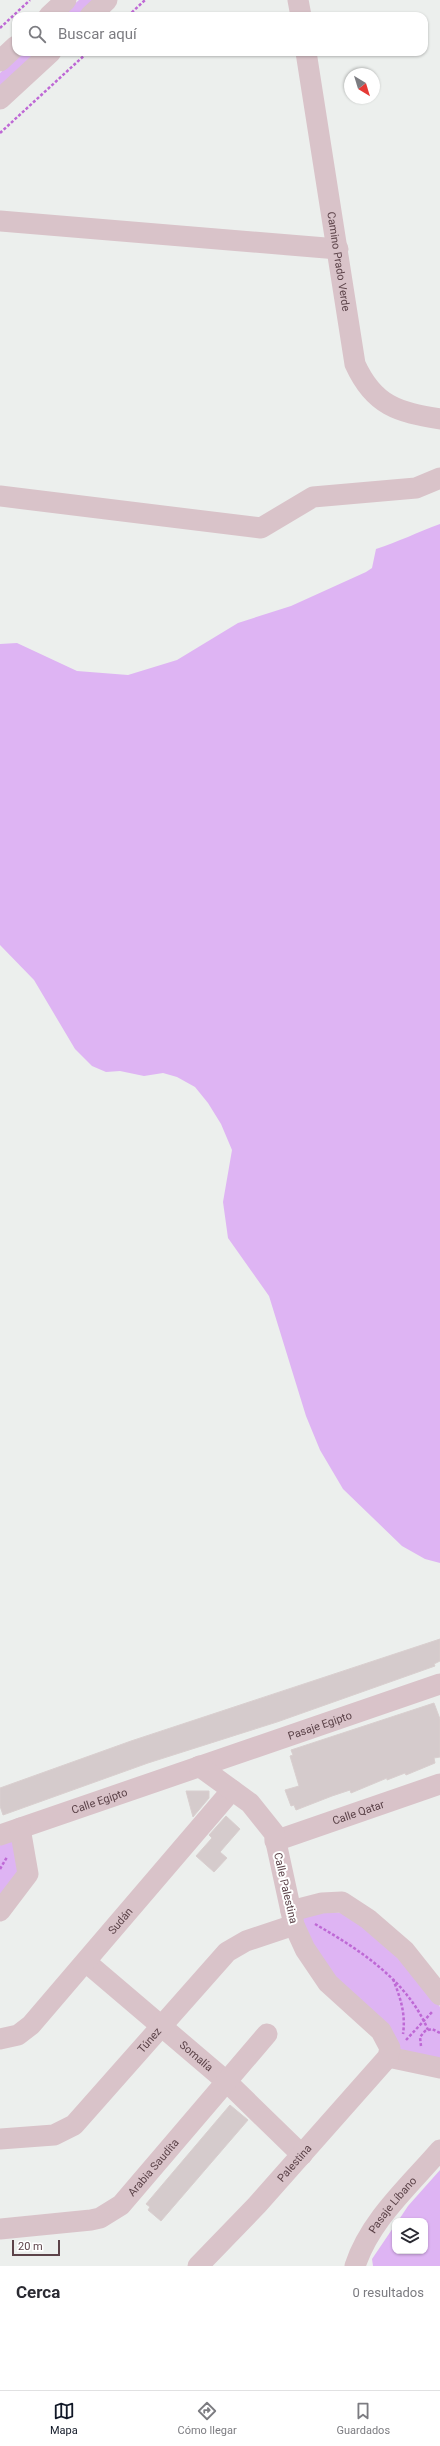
<!DOCTYPE html>
<html lang="es">
<head>
<meta charset="utf-8">
<style>
	:root { --surface:#fff; --page:#f7f7f7; --text:#2b2b33; --muted:#7c7c81; --line:#e1e1e2; --accent:#111827 }
	body { margin:0; font-family:Roboto,sans-serif; background:var(--page); color:var(--text) }
	.controls { position:absolute; right:12px; bottom:12px; display:grid; overflow:hidden; border-radius:8px; box-shadow:0 1px 3px #0004 }
	.controls button { width:36px; height:36px; display:grid; place-items:center; padding:0; border:0; border-bottom:1px solid var(--line); background:var(--surface); color:var(--text); font:20px sans-serif }
	.compass { position:absolute; left:344px; top:68px; width:36px; height:36px; border-radius:50%; background:var(--surface); box-shadow:0 1px 3px #0004; rotate:142deg }
	.scale { position:absolute; left:12px; bottom:10px; width:48px; box-sizing:border-box; padding-left:4px; border:2px solid #5c4349; border-top:0; font-size:11px; line-height:14px; white-space:nowrap; color:#5c4349; -webkit-text-stroke:3px #fff; paint-order:stroke }
	.list { margin:0; padding:0; list-style:none }
	h2 { display:flex; justify-content:space-between; align-items:center; height:52px; margin:0; padding:0 16px; font-size:17px }
	h2 small { font-size:13px; font-weight:400; color:var(--muted) }
	.icon { flex:none; width:22px; height:22px; fill:none; stroke:currentColor; stroke-width:2; stroke-linecap:round; stroke-linejoin:round }
	.map { position:relative; flex:none; width:440px; height:2266px; overflow:hidden }
	.search { position:absolute; background:var(--surface); box-shadow:0 1px 3px #0004; left:12px; right:12px; top:12px; height:44px; display:flex; align-items:center; gap:10px; box-sizing:border-box; padding:0 14px; border-radius:12px; color:var(--muted); font-size:15px }
	.sheet { height:124px; background:var(--surface) }
	nav { display:flex; justify-content:space-around; align-items:center; box-sizing:border-box; height:56px; border-top:1px solid var(--line); background:var(--surface); font-size:11px; color:var(--muted) }
	nav a { display:grid; justify-items:center; gap:2px }
	nav .on { color:var(--accent) }
	.map>svg:first-child { display:block }
	.green { fill:#deb4f3 }
	.building { fill:#d5cbcc; stroke:#d9cfcf }
	.lines { fill:none; stroke-linecap:round; stroke-linejoin:round }
	.path { stroke:#be68d5; stroke-width:2.5; stroke-dasharray:3 2; stroke-linecap:butt }
	.minor { stroke:#d9c3c9; stroke-width:21 }
	.labels { text-anchor:middle; stroke-width:4; stroke-linejoin:round; paint-order:stroke }
	.street-label { font-size:11px; fill:#5c4349; stroke:#fff }
</style>
</head>
<body>
<div class="map">
<svg width="440" height="2266" viewBox="0 0 440 2266">
	<rect width="100%" height="100%" fill="#ecefed"/>
	<!-- green -->
	<g class="green">
		<path d="M79 0H96L78 16H61Z"/>
		<path d="M23 52H39L0 87V73Z"/>
		<path d="M440 524V1563L425 1559 402 1546 343 1489 320 1450 306 1416 269 1296 228 1238 223 1202 232 1150 221 1124 208 1103 195 1087 177 1077 163 1073 144 1076 120 1071 106 1072 92 1066 75 1049 34 980 0 945V644L17 643 77 671 128 675 177 660 238 623 291 606 366 572 372 568 376 549C398 542 418 532 440 524Z"/>
		<path d="M11 1839 23 1862 0 1905V1843Z"/>
		<path d="M308 1911 351 1913 423 1981 440 2007V2064L401 2054 332 1976 299 1923Z"/>
		<path d="M440 2170V2266H373L372 2259 395 2225V2251H425V2221H398L408 2206Z"/>
	</g>
	<!-- building -->
	<g class="building">
		<path d="M440 1639V1661L434 1664 435 1666 277 1722 148 1763 3 1815 0 1806V1788L131 1741Z"/>
		<path d="M434 1703 440 1719V1757L434 1758 435 1763 406 1775 405 1773 387 1780V1778L351 1793 350 1790 332 1796 296 1810 294 1805 291 1806 285 1790 299 1786 290 1756 293 1755 291 1750Z"/>
		<path d="M186 1791H209V1798L193 1817Z"/>
		<path d="M226 1816 240 1829 220 1852 227 1858 214 1872 196 1856 212 1838 209 1835Z"/>
		<path d="M230 2105 248 2120 161 2221 148 2210 150 2207 146 2204Z"/>
	</g>
	<g class="lines">
		<!-- path -->
		<g class="path">
			<path d="M128 16 145 0"/>
			<path d="M0 28 30 0"/>
			<path d="M0 133 88 52"/>
			<path d="M0 1869 7 1857"/>
			<path d="M315 1924C360 1950 407 1980 428 2030"/>
			<path d="M393 1979C400 1997 406 2013 403 2034"/>
			<path d="M406 2040 433 2011"/>
			<path d="M421 2046 420 2037 425 2031 432 2029 440 2033"/>
		</g>
		<!-- minor -->
		<g class="minor">
			<path d="M298 0 301 16"/>
			<path d="M49 16 66 0"/>
			<path d="M90 16 107 0"/>
			<path id="s1" d="M306 52 355 364C374 406 398 412 440 419"/>
			<path d="M0 61 16 46"/>
			<path d="M0 99 51 52"/>
			<path d="M0 221 338 249"/>
			<path d="M0 496 261 528 313 497 416 488 440 478"/>
			<path id="s2" d="M0 1835 440 1684"/>
			<path id="s3" d="M275 1841 440 1784"/>
			<path d="M0 1911 28 1874 20 1828"/>
			<path d="M291 1911 322 1903 342 1902 368 1919 405 1951 440 1995"/>
			<path id="s4" d="M86 1962 227 2082 302 2155"/>
			<path id="s5" d="M0 2039 18 2035 31 2025 232 1790"/>
			<path d="M388 2057 440 2068"/>
			<path id="s6" d="M0 2139 54 2135 74 2125 227 1952 246 1941 294 1925"/>
			<path id="s7" d="M0 2229 91 2220 100 2218 121 2205 267 2034"/>
			<path id="s8" d="M198 2266 257 2205 388 2057 390 2048 381 2031 328 1983 305 1949 294 1925 274 1833 250 1803 199 1766"/>
			<path id="s9" d="M355 2266C370 2220 409 2186 440 2150"/>
		</g>
	</g>
	<g class="labels">
		<!-- street labels -->
		<g class="street-label">
			<text dy="4" stroke="none"><textPath href="#s1" startOffset="212">Camino Prado Verde</textPath></text>
			<text dy="4" stroke="none"><textPath href="#s2" startOffset="338">Pasaje Egipto</textPath></text>
			<text dy="4" stroke="none"><textPath href="#s2" startOffset="105">Calle Egipto</textPath></text>
			<text dy="4" stroke="none"><textPath href="#s3" startOffset="88">Calle Qatar</textPath></text>
			<text transform="translate(286 1888) rotate(77)" y="4">Calle Palestina</text>
			<text dy="4" stroke="none"><textPath href="#s5" startOffset="172">Sudán</textPath></text>
			<text dy="4" stroke="none"><textPath href="#s6" startOffset="190">Túnez</textPath></text>
			<text dy="4" stroke="none"><textPath href="#s4" startOffset="145">Somalía</textPath></text>
			<text dy="4" stroke="none"><textPath href="#s8" startOffset="141">Palestina</textPath></text>
			<text dy="4" stroke="none"><textPath href="#s7" startOffset="175">Arabia Saudita</textPath></text>
			<text dy="4" stroke="none"><textPath href="#s9" startOffset="72">Pasaje Líbano</textPath></text>
		</g>
	</g>
</svg>
<div class="controls">
<button><svg class="icon" aria-label="layers" viewBox="0 0 24 24"><path d="M12 4l9 5-9 5-9-5zM3 14l9 5 9-5"/></svg></button>
</div>
<svg class="compass" viewBox="-18 -18 36 36"><path d="M0-13l5 13h-10z" fill="#e53935"/><path d="M0 13l5-13h-10z" fill="#7c7c81"/></svg>
<div class="scale">20 m</div>
<div class="search"><svg class="icon" aria-label="search" viewBox="0 0 24 24"><circle cx="10" cy="10" r="6"/><path d="M15 15l6 6"/></svg>Buscar aquí</div>
</div>
<section class="sheet">
<h2>Cerca<small>0 resultados</small></h2>
<ul class="list">
</ul>
</section>
<nav>
<a class="on"><svg class="icon" aria-label="map" viewBox="0 0 24 24"><path d="M3 6l6-2 6 2 6-2v14l-6 2-6-2-6 2zM9 4v14M15 6v14"/></svg>Mapa</a>
<a><svg class="icon" aria-label="directions" viewBox="0 0 24 24"><path d="M12 3l9 9-9 9-9-9zM9 14v-3h6M13 9l2 2-2 2"/></svg>Cómo llegar</a>
<a><svg class="icon" aria-label="saved" viewBox="0 0 24 24"><path d="M7 4h10v16l-5-4-5 4z"/></svg>Guardados</a>
</nav>
</body>
</html>
